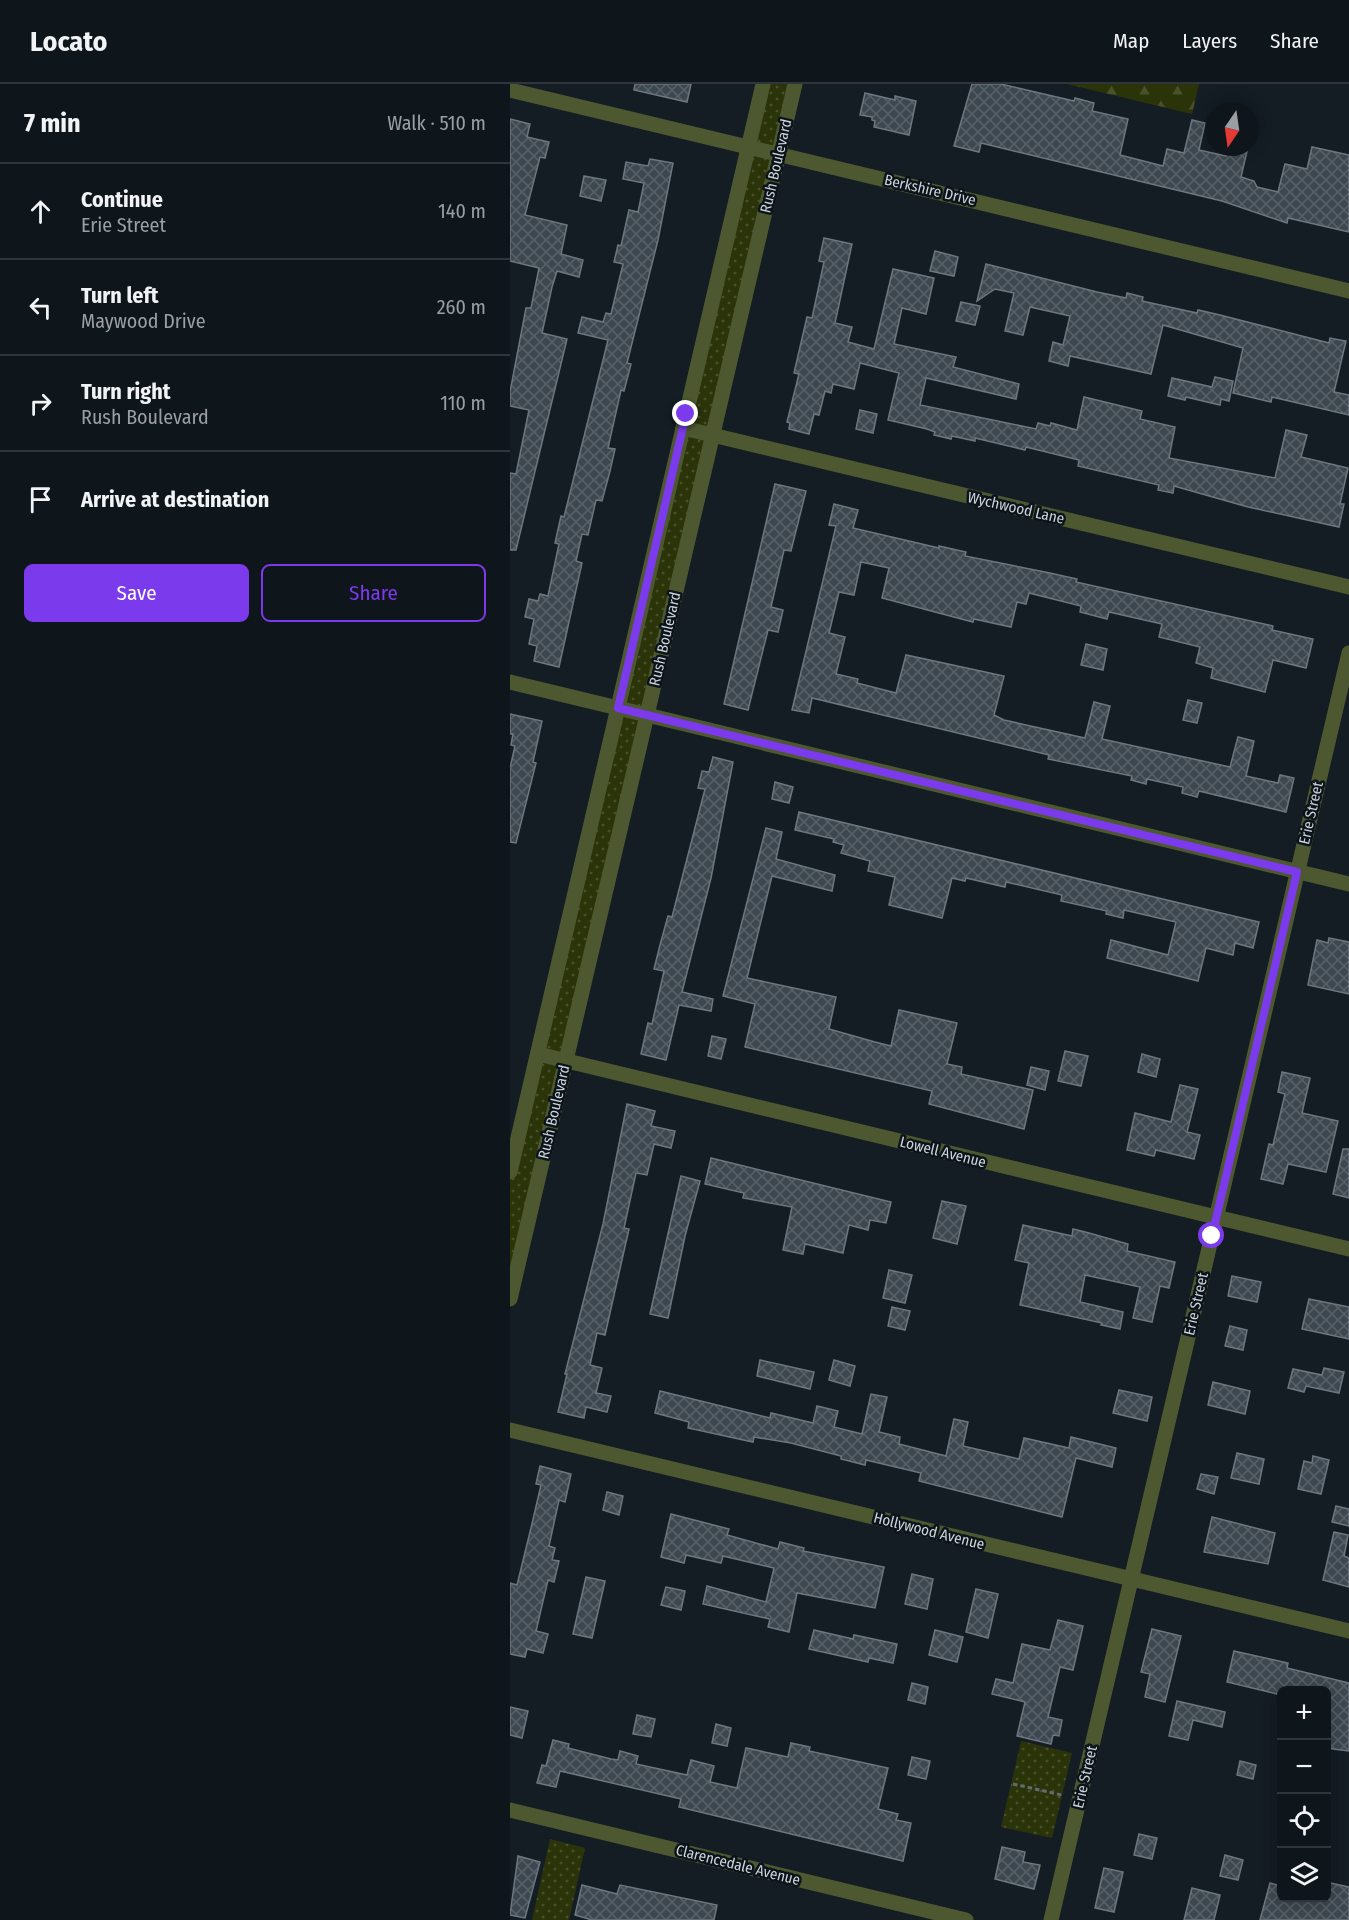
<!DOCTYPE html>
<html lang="en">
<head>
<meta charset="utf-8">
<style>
	:root { --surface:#0f161b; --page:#1d2328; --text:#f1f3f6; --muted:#9b9fa3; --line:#2f353a; --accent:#7c3aed }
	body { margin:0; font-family:"Fira Sans Condensed",sans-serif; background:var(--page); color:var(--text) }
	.controls { position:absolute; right:18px; bottom:18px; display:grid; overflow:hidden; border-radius:9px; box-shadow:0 3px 15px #0003 }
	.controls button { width:54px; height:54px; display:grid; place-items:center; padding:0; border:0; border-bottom:2px solid var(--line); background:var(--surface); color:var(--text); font:30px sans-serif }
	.compass { position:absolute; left:695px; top:18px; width:54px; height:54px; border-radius:50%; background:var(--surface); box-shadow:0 3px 15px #0003; rotate:193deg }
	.stop { position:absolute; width:18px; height:18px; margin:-14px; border:4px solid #7c3aed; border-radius:50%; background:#fff }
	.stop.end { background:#7c3aed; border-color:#fff; box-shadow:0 2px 6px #0008 }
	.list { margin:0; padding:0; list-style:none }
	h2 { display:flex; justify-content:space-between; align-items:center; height:78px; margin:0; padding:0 24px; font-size:26px }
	h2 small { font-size:20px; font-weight:400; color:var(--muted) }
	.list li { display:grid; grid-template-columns:39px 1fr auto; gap:18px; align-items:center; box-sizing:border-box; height:96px; padding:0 24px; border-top:2px solid var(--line) }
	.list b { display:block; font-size:22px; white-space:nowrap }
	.list p { margin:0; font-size:20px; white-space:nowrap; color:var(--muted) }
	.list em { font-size:20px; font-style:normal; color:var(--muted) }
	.actions { display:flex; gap:12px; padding:18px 24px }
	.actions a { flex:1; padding:14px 0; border:2px solid var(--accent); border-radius:9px; text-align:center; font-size:21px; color:var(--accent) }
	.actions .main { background:var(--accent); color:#fff }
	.icon { flex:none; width:33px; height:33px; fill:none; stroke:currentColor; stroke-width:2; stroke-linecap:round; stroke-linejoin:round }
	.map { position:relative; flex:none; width:839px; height:1836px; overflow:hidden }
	header { display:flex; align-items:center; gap:36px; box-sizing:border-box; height:84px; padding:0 30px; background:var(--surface); border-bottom:2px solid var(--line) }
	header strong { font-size:28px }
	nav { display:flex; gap:33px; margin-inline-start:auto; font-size:21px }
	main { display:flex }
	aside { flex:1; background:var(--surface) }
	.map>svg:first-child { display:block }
	.green { fill:url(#green-dots) }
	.forest { fill:url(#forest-firs) }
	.building { fill:url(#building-cross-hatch); stroke:#6d7780; stroke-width:1.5 }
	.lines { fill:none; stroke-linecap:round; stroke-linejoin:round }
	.path { stroke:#626a70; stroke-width:3; stroke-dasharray:4.5 3; stroke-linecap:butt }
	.street { stroke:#4e5830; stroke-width:15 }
	.route { stroke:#7c3aed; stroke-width:8 }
	.labels { text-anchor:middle; stroke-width:5; stroke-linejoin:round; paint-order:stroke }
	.street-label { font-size:15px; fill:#cdd3d8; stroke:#0b141b }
</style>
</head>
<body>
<header>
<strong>Locato</strong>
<nav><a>Map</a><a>Layers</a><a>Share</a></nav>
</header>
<main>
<aside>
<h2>7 min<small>Walk · 510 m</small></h2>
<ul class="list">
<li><svg class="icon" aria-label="ahead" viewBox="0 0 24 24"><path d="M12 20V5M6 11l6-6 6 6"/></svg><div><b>Continue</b><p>Erie Street</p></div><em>140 m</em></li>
<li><svg class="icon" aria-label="left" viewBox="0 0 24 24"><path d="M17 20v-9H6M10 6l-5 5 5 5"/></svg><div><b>Turn left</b><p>Maywood Drive</p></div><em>260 m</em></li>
<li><svg class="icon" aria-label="right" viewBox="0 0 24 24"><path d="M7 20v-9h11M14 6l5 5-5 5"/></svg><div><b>Turn right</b><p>Rush Boulevard</p></div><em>110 m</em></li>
<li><svg class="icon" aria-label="arrive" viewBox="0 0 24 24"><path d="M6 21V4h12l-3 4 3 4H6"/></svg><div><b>Arrive at destination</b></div></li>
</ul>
<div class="actions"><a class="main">Save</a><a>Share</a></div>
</aside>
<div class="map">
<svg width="839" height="1836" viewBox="0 0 839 1836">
	<defs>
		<pattern id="green-dots" width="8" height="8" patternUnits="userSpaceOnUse" patternTransform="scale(1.5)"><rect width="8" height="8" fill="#2b3409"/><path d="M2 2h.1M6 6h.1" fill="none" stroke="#49502c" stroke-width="1.8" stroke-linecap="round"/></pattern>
		<pattern id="forest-firs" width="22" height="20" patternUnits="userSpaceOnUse" patternTransform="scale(1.5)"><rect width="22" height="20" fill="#2b3409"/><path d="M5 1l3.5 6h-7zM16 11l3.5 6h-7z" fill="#49502c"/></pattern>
		<pattern id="building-cross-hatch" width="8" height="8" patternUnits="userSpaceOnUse" patternTransform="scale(1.5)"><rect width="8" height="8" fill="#3d474f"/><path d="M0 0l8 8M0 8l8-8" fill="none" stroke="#586168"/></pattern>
	</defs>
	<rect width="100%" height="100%" fill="#141d24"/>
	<!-- green -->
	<g class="green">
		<path d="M253 0H285L0 1215V1088Z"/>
		<path d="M511 1657 562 1669 542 1754 491 1743Z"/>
		<path d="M40 1755 75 1764 59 1836H22Z"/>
	</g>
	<!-- forest -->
	<path class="forest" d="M557 0H689L682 30Z"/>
	<!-- building -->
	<g class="building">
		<path d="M125 0H181L177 18 124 6Z"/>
		<path d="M462 0H491L564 17 565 14 584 19 582 27 618 35 610 71 653 82 657 65 674 69 682 36 695 39 689 66 716 72 718 63H738L731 93 744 97 747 103 768 108 775 80 797 85 802 63 839 71V148L778 134 777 139 712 117 471 59 469 68 444 62Z"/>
		<path d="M355 9 385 16V12L406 17 399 51 364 43 365 37 362 36V33L350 31Z"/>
		<path d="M0 35 20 40 17 53 39 58 35 74 30 73 15 131 57 141 51 170 73 176 69 193 47 187 42 203 32 249 57 255 6 466H0V389L6 390 19 326 0 322V308L16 224H21L29 184 0 177Z"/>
		<path d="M140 75 163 79 148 156 117 279 121 280 114 307 111 306 98 364 105 365 100 387 92 417 86 416 78 451 72 450 66 477 72 479 49 583 24 577 27 562 19 560 24 535 15 533 19 515 28 517 30 510 38 512 49 460 45 459 51 432 54 433 98 256 68 249 72 233 93 238 96 229 101 230 113 180 104 178 108 161 111 162 119 126 128 128 134 99 113 95 116 78 138 82Z"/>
		<path d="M74 92 96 96 91 117 70 112Z"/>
		<path d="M314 154 342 160 325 239 342 243 338 258 364 265 383 185 424 194 416 230 392 224 384 260 446 273 443 283 509 300 506 315 416 294 410 321 526 345 528 339 540 342 541 339 567 346 574 313 632 327 630 335 665 343 659 374 765 394 776 346 797 351 791 373 838 384 830 420H834L829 443 738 423 664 402 663 409 648 406 649 401 568 382 569 376 516 363 515 366 465 354V357L442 352 441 355 424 351 425 348 417 345 378 336 389 289 350 279 344 305 323 300 321 309 315 307 309 331 304 330 299 350 279 345 280 339 277 338 289 290 284 289 297 233 302 234 314 178 309 177Z"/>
		<path d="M425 167 448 173 444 192 420 187Z"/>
		<path d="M476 180 587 208 616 214 617 209 633 213 632 217 687 229 688 226 710 231 819 259 820 254 836 257 824 308 839 311V331L762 313 761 318 723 309 733 264 653 241 641 290 560 272 558 282 539 277 543 258 553 261 560 232 520 223 513 251 495 247 504 209 485 205 467 217Z"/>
		<path d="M451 218 470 222 465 241 446 237Z"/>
		<path d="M705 293 723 297 719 317 711 315 710 321 676 313 675 316 658 312 662 294 702 303Z"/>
		<path d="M350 326 367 330 363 349 346 345Z"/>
		<path d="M265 400 296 407 281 467 274 466 261 523 273 526 268 548 258 546 238 626 214 620Z"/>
		<path d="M324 420 348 426 343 444 429 464V462L456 468 455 472 540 489 567 495 566 498 763 542 762 546 803 555 796 584 763 576 755 608 701 594 703 584 686 579 690 563 649 553 652 540 599 528 597 535 570 528 571 522 519 509 516 520 507 518 501 543 464 535 463 538 372 514 379 484 351 478 344 511 329 508 319 549 335 553 326 590 348 595 347 599 386 609 396 571 494 592 484 631 494 636 575 654 584 618 600 622 592 655 720 683 728 653 744 657 736 692 768 699 770 691 784 694 776 728 689 707 687 713 672 709 673 703 637 695 636 700 621 696 622 692 538 675 539 671 302 614 299 629 282 626 326 442 319 441Z"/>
		<path d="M576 560 597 565 593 586 571 581Z"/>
		<path d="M678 616 692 619 687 639 673 636Z"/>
		<path d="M0 630 32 637 23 678 26 679 6 759 0 758V684L5 662 1 661 3 650H0Z"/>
		<path d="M203 673 223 678 201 794 172 908 203 915 201 927 169 921 156 976 131 970 138 939 142 940 154 887 144 885 150 861 158 832 162 833 195 705 188 704 192 687 199 688Z"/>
		<path d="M265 698 283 703 279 719 262 715Z"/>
		<path d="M289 728 749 838 743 864 725 859 723 871 696 864 688 897 597 874 601 856 658 871 666 838 614 826 613 834 596 830 597 827 551 817 552 811 496 798 495 803 456 794 455 797 442 794 432 834 379 821 385 793 358 787 360 777 331 769 334 761 323 758 324 755 285 746Z"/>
		<path d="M256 744 272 748 266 775 325 791 322 807 262 792 237 894 326 913 319 945 365 958 381 962 389 926 447 939 437 980 452 983 451 990 523 1006 514 1045 419 1020 422 1007 235 963 245 920 213 912Z"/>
		<path d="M819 854 839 858V910L798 901 807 856 818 859Z"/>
		<path d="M202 952 216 955 211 975 198 972Z"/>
		<path d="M555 967 578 972 571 1002 548 997Z"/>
		<path d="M632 970 650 975 646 993 628 988Z"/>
		<path d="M521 983 539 987 535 1006 517 1001Z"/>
		<path d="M772 988 800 994 792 1029 828 1037 816 1088 778 1080 773 1100 751 1095 759 1060 763 1061 775 1010 768 1008Z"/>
		<path d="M670 1001 688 1005 677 1048 690 1051 684 1075 646 1066 644 1072 617 1066 625 1029 661 1038Z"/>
		<path d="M117 1020 145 1027 141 1042 165 1047 161 1064 144 1060 137 1091 126 1089 114 1144 119 1145 95 1251 87 1249 80 1281 92 1284 86 1309 101 1312 97 1328 76 1323 74 1334 48 1328 57 1290H55L93 1140Z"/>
		<path d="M833 1065H839V1114L823 1110Z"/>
		<path d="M201 1074 381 1118 376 1139 360 1136 358 1146 339 1141 333 1169 295 1160 293 1170 273 1166 282 1123 233 1114 234 1109 195 1100Z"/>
		<path d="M171 1092 190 1097 175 1152 158 1234 140 1230Z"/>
		<path d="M432 1117 456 1122 447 1160 423 1154Z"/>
		<path d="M513 1141 562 1152 563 1145 579 1149 618 1160 617 1167 665 1178 659 1204 650 1202 642 1238 623 1234 630 1203 575 1191 570 1218 613 1228 610 1245 591 1241 592 1239 510 1221 519 1179 505 1176Z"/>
		<path d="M379 1186 402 1191 395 1219 373 1214Z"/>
		<path d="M722 1192 751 1198 747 1218 718 1212Z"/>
		<path d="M799 1215 839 1223V1255L792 1245Z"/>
		<path d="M382 1223 400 1227 395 1246 378 1242Z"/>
		<path d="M720 1242 737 1246 733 1266 715 1262Z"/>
		<path d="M250 1276 304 1288 300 1305 247 1292Z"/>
		<path d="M324 1276 345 1282 340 1302 319 1296Z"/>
		<path d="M814 1284 834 1288 829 1309 796 1302 794 1308 778 1304 783 1285 812 1291Z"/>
		<path d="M703 1298 740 1307 735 1330 698 1321Z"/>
		<path d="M609 1306 642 1313 637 1337 603 1329Z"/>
		<path d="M150 1307 260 1334 261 1329 303 1339 307 1322 328 1327 324 1343 352 1350 361 1310 377 1313 369 1348 390 1353 389 1360 436 1372 444 1335 458 1338 453 1362 509 1375 514 1354 559 1364 561 1353 606 1364 602 1383 566 1374 552 1433 409 1397 411 1389 356 1376 355 1381 331 1375V1372L281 1359 244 1353 243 1358 178 1344 179 1338 145 1329Z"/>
		<path d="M727 1369 754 1375 749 1400 721 1394Z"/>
		<path d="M803 1372 819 1376 811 1410 788 1405 794 1377 802 1379Z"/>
		<path d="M30 1382 61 1390 55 1418 49 1416 39 1462 45 1464 42 1476 49 1477 44 1498 38 1496 26 1547 38 1550 33 1569 17 1565 15 1573 0 1570V1499L7 1501 21 1444 31 1401 26 1400Z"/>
		<path d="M691 1390 708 1393 704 1410 687 1405Z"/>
		<path d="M97 1408 113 1412 109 1431 93 1426Z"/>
		<path d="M826 1422 839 1425V1442L822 1438Z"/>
		<path d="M161 1430 219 1445 217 1451 268 1465 270 1458 294 1464 293 1467 374 1483 365 1524 287 1509 279 1548 258 1543 260 1535 193 1520 197 1502 256 1518 264 1484 213 1472 211 1479 176 1471 174 1479 151 1473Z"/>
		<path d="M702 1433 765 1449 758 1480 694 1468Z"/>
		<path d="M824 1448 838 1451 834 1472 839 1474V1503L813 1496Z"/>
		<path d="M402 1490 423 1495 417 1525 395 1520Z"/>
		<path d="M76 1493 95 1497 82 1554 63 1550Z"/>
		<path d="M156 1503 175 1507 171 1526 151 1521Z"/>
		<path d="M466 1505 488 1510 478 1554 456 1548Z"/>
		<path d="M548 1536 573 1542 563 1586 550 1583 538 1633 552 1636 549 1652 543 1651 541 1660 507 1652 515 1618 482 1610 486 1595 503 1599 512 1560 540 1566Z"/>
		<path d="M642 1545 671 1552 655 1618 635 1613 640 1590 631 1588Z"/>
		<path d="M304 1546 343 1555 344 1551 387 1560 383 1579 359 1574 358 1578 299 1565Z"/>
		<path d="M425 1546 453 1553 447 1578 419 1571Z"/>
		<path d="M724 1567 778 1579 777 1584 839 1599V1667L816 1664V1606H771V1611L717 1598Z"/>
		<path d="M402 1599 418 1603 415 1620 398 1616Z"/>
		<path d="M667 1617 715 1628 712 1643 683 1636 678 1656 659 1652Z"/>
		<path d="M0 1623 18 1627 12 1654 0 1651Z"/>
		<path d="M127 1631 145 1635 141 1653 123 1650Z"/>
		<path d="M206 1640 221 1644 217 1662 202 1659Z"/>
		<path d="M43 1656 59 1660 58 1664 101 1675 108 1676 110 1667 128 1672 126 1680 177 1691 181 1676 204 1682 200 1698 227 1704 236 1664 278 1673 281 1659 300 1663 299 1667 378 1684 368 1725 388 1730 386 1736 401 1739 393 1777 169 1723 171 1715 50 1687 46 1703 27 1699 32 1681 36 1682Z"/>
		<path d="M402 1673 420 1677 416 1695 398 1691Z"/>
		<path d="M730 1677 746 1681 743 1695 727 1691Z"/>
		<path d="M629 1750 647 1754 642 1775 624 1771Z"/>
		<path d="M492 1763 515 1768 513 1778 530 1781 524 1805 485 1795Z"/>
		<path d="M715 1771 733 1776 728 1796 710 1792Z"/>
		<path d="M8 1772 30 1778 15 1834 0 1831Z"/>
		<path d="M594 1784 613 1788 604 1828 585 1824Z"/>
		<path d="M816 1798 839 1803V1836H750L760 1799 771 1802V1814H816Z"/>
		<path d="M72 1801 107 1810 110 1801 207 1821 204 1836H82L65 1831Z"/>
		<path d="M682 1804 710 1811 704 1836H674Z"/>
	</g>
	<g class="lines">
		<!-- path -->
		<path class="path" d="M503 1700 552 1711"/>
		<!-- street -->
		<g class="street">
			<path d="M0 6 839 207"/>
			<path d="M173 344 839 503"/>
			<path d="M0 598 839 800"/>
			<path d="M28 970 839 1165"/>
			<path d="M0 1088 253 0"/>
			<path d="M0 1215 285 0"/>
			<path d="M0 1346 839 1547"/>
			<path d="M0 1726 456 1836"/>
			<path d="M541 1836 839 569"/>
		</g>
	</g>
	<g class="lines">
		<!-- route -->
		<path class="route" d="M176 330 108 624 787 788 702 1152"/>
	</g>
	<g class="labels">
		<!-- street labels -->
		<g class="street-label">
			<text transform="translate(266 82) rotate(-77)" y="5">Rush Boulevard</text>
			<text transform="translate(420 106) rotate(13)" y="5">Berkshire Drive</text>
			<text transform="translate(506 424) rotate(13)" y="5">Wychwood Lane</text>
			<text transform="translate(155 555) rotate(-77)" y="5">Rush Boulevard</text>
			<text transform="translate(801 729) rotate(-77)" y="5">Erie Street</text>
			<text transform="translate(44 1028) rotate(-77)" y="5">Rush Boulevard</text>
			<text transform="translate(433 1068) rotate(14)" y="5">Lowell Avenue</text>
			<text transform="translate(686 1220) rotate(-77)" y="5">Erie Street</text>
			<text transform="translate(419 1447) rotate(14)" y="5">Hollywood Avenue</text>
			<text transform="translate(575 1693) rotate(-77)" y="5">Erie Street</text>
			<text transform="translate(228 1781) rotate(14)" y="5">Clarencedale Avenue</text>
		</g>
	</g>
</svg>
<div class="controls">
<button>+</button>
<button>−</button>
<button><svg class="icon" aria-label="locate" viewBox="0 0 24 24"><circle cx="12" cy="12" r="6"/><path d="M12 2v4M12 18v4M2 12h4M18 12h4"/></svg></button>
<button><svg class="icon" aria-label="layers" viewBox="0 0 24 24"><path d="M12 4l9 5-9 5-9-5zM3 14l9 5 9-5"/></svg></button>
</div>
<svg class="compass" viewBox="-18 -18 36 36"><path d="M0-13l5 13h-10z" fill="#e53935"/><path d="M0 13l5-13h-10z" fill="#9b9fa3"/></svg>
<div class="stop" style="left:702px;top:1152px"></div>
<div class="stop end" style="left:176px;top:330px"></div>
</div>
</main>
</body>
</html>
